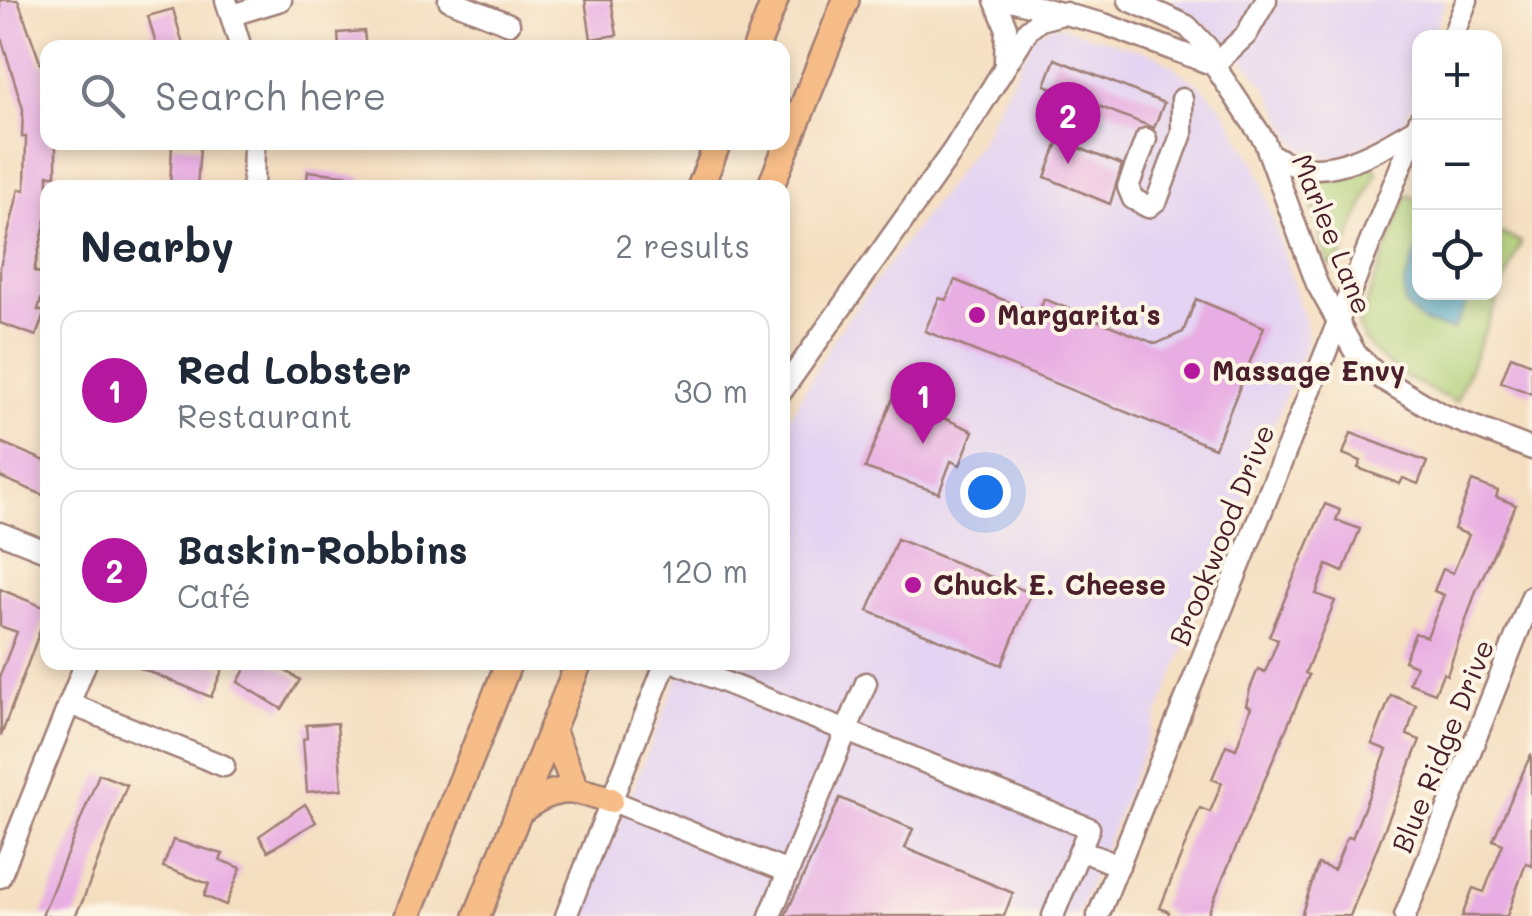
<!DOCTYPE html>
<html lang="en">
<head>
<meta charset="utf-8">
<style>
	:root { --surface:#fff; --page:#f2f2f3; --text:#1f2937; --muted:#747a83; --line:#e0e1e3; --accent:#b5179e }
	body { margin:0; font-family:Mali,sans-serif; background:var(--page); color:var(--text) }
	.controls { position:absolute; right:30px; top:30px; display:grid; overflow:hidden; border-radius:20px; box-shadow:0 5px 15px #0003 }
	.controls button { width:90px; height:90px; display:grid; place-items:center; padding:0; border:0; border-bottom:2px solid var(--line); background:var(--surface); color:var(--text); font:50px sans-serif }
	.you { position:absolute; left:985px; top:492px; width:35px; height:35px; margin:-25px; border:8px solid #fff; border-radius:50%; background:#1a73e8; box-shadow:0 0 0 15px #1a73e833 }
	.badge { display:grid; place-items:center; width:65px; height:65px; border-radius:50%; background:var(--accent); color:#fff; font-size:32px; font-weight:700 }
	.pin { position:absolute; translate:-50% -82px; filter:drop-shadow(0 2px 5px #0008) }
	.pin::after { content:''; position:absolute; top:52px; width:35px; height:30px; background:inherit; clip-path:polygon(0 0,100% 0,50% 100%) }
	.list { margin:0; padding:0; list-style:none }
	h2 { display:flex; justify-content:space-between; align-items:center; height:130px; margin:0; padding:0 40px; font-size:42px }
	h2 small { font-size:32px; font-weight:400; color:var(--muted) }
	.list li { display:grid; grid-template-columns:65px 1fr auto; gap:30px; align-items:center; box-sizing:border-box; height:160px; margin:0 20px 20px; padding:0 20px; border:2px solid var(--line); border-radius:20px }
	.list b { display:block; font-size:38px; white-space:nowrap }
	.list p { margin:0; font-size:32px; white-space:nowrap; color:var(--muted) }
	.list em { font-size:32px; font-style:normal; color:var(--muted) }
	.icon { flex:none; width:55px; height:55px; fill:none; stroke:currentColor; stroke-width:2; stroke-linecap:round; stroke-linejoin:round }
	.map { position:relative; flex:none; width:1532px; height:916px; overflow:hidden }
	.search { position:absolute; background:var(--surface); box-shadow:0 5px 15px #0003; left:40px; top:40px; width:750px; height:110px; display:flex; align-items:center; gap:25px; box-sizing:border-box; padding:0 35px; border-radius:20px; color:var(--muted); font-size:38px }
	.panel { position:absolute; background:var(--surface); box-shadow:0 5px 15px #0003; left:40px; top:180px; width:750px; height:490px; border-radius:20px }
	.map>svg:first-child { display:block }
	.built { fill:#e4d3f2 }
	.green { fill:#aece76; stroke:#7c7650; stroke-width:2.5 }
	.water { fill:#4dabcb; stroke:#4c657b; stroke-width:2.5 }
	.building { fill:#e8ade3 }
	.lines { fill:none; stroke-linecap:round; stroke-linejoin:round }
	.minor-casing { stroke:#9f7e76; stroke-width:25 }
	.major-casing { stroke:#9f7e76; stroke-width:30 }
	.minor { stroke:#fff; stroke-width:20 }
	.major { stroke:#f7bd88; stroke-width:25 }
	.poi-dot { fill:#b5179e; stroke:#fcf5e5; stroke-width:4 }
	.labels { text-anchor:middle; stroke-width:8; stroke-linejoin:round; paint-order:stroke }
	.street-label { font-size:28px; fill:#4a1f2b; stroke:#fcf5e5 }
	.poi-label { font-size:28px; font-weight:bold; fill:#4a1f2b; stroke:#fcf5e5; text-anchor:start }
</style>
</head>
<body>
<div class="map">
<svg width="1532" height="916" viewBox="0 0 1532 916">
	<rect width="100%" height="100%" fill="#fcf5e5"/>
	<filter id="ink" filterUnits="userSpaceOnUse"><feTurbulence type="fractalNoise" baseFrequency=".01" numOctaves="2"/><feDisplacementMap in="SourceGraphic" scale="20" xChannelSelector="R" yChannelSelector="G"/><feConvolveMatrix kernelMatrix="1 2 1 2 8 2 1 2 1" color-interpolation-filters="sRGB"/></filter>
	<filter id="wash" filterUnits="userSpaceOnUse"><feTurbulence type="fractalNoise" baseFrequency=".0048" numOctaves="4" result="noise"/><feDisplacementMap in="SourceGraphic" scale="40" xChannelSelector="R" yChannelSelector="G"/><feGaussianBlur stdDeviation="2.25" result="paint"/><feColorMatrix in="noise" values="0 0 0 0 0 0 0 0 0 0 0 0 0 0 0 0 0 1.4 0 .05"/><feComposite in="paint" operator="in"/></filter>
	<g filter="url(#wash)">
		<rect width="100%" height="100%" fill="#f4dec0"/>
		<!-- built -->
		<g class="built">
			<path d="M1164 0H1446L1434 31 1438 37 1420 38 1419 88 1403 124 1342 157 1319 158 1297 145 1268 89 1231 46 1197 18Z"/>
			<path d="M1053 24 1154 54 1201 85 1224 110 1258 169 1307 330 1306 344 1077 916H581L684 663 782 662 783 429 837 333 979 143 1035 34Z"/>
		</g>
		<!-- green -->
		<g class="green">
			<path d="M1372 163 1377 172 1342 257 1329 267 1306 182Z"/>
			<path d="M1407 195 1419 200 1420 292H1494L1495 231 1521 242 1456 402C1423 387 1369 363 1358 325Z"/>
		</g>
		<!-- water -->
		<path class="water" d="M1419 246 1420 292 1472 293 1453 330 1423 322 1405 305 1404 286Z"/>
		<g id="blocks">
			<!-- building -->
			<g class="building">
				<path d="M0 0H18L41 65 48 64 44 80 48 142H56V175H48V211L34 271 48 276 38 310 45 312 36 336 0 323V267L19 189 25 190 26 137H22L23 109 0 34Z"/>
				<path d="M585 0H611L617 35 591 39Z"/>
				<path d="M173 9 184 48H157L148 16Z"/>
				<path d="M364 31 366 48H339L338 33Z"/>
				<path d="M1055 59 1164 103 1154 128 1045 85Z"/>
				<path d="M1059 140 1122 165 1110 204 1045 177Z"/>
				<path d="M172 144 200 147 197 188H170Z"/>
				<path d="M308 171 361 177 360 188H306Z"/>
				<path d="M955 280 1038 314 1044 299 1156 344 1183 332 1196 299 1264 327 1215 448 925 331 939 298 946 300Z"/>
				<path d="M1511 356 1532 364V394L1501 382Z"/>
				<path d="M894 396 973 431 960 465 951 461 939 493 865 468Z"/>
				<path d="M1351 433 1427 462 1418 484 1403 478 1400 484 1358 468 1361 461 1343 454Z"/>
				<path d="M0 442 48 462V497L0 477Z"/>
				<path d="M1472 481 1498 491 1496 497 1516 505 1476 591 1447 675 1443 673 1435 693 1409 683 1416 666 1404 661 1415 633 1427 637 1444 595 1434 591 1443 569 1453 573 1469 535 1454 529Z"/>
				<path d="M1325 504 1340 510 1336 520 1360 529 1343 572 1327 565 1316 594 1335 601 1305 673 1309 675 1207 916H1168L1169 912 1160 908 1200 808 1210 812 1222 783 1212 779 1226 745 1236 749 1251 707 1246 705 1250 689 1258 669 1265 672 1278 640 1269 636Z"/>
				<path d="M897 539 1031 593 1002 665 868 611Z"/>
				<path d="M0 589 48 609 1 736 0 675 17 632 0 626Z"/>
				<path d="M210 662 223 668 211 697 128 663Z"/>
				<path d="M249 662H271L300 680 282 709 238 682Z"/>
				<path d="M1391 695 1416 705 1407 735 1420 740 1350 916H1301L1318 864 1334 870 1347 837 1352 838 1387 750 1372 744Z"/>
				<path d="M337 723 342 789 307 792 303 739 307 738 306 725Z"/>
				<path d="M1531 754 1532 866 1526 863 1507 916H1462L1473 888 1484 892 1503 844 1493 840Z"/>
				<path d="M99 774 127 785 83 900 75 916H42Z"/>
				<path d="M840 798 913 829 905 848 1013 893 1004 916H785Z"/>
				<path d="M305 804 316 822 268 851 259 836Z"/>
				<path d="M173 840 223 854 220 860 241 868 226 905 204 896 209 884 163 867Z"/>
			</g>
		</g>
	</g>
	<g filter="url(#ink)">
		<use href="#blocks" fill-opacity="0" stroke="#9f7e76" stroke-width="2.5"/>
		<g class="lines">
			<defs>
				<g id="minor">
					<path d="M226 0 241 48"/>
					<path d="M449 0 509 24"/>
					<path d="M995 0 1006 27 1005 62"/>
					<path d="M1010 0 1104 24 1214 65"/>
					<path d="M1129 0 1187 26 1207 47 1214 65 1264 140 1317 284 1356 354 1382 379 1441 414 1532 449"/>
					<path d="M232 15 281 0"/>
					<path d="M1452 38 1467 0"/>
					<path d="M1214 65 1246 35 1266 0"/>
					<path d="M1146 139 1128 187 1133 199 1148 207 1157 200 1182 133V99"/>
					<path d="M1272 155C1320 187 1374 153 1416 128"/>
					<path d="M253 188 254 142"/>
					<path d="M782 391 954 149 1028 30 1040 20 1066 13"/>
					<path d="M0 533 48 552"/>
					<path d="M674 662 1089 828 1053 916"/>
					<path d="M70 704 224 766"/>
					<path d="M610 800 788 872"/>
					<path d="M1080 850 1119 866"/>
					<path d="M0 877 86 662"/>
					<path d="M566 916 666 662"/>
					<path d="M770 916 866 683"/>
					<path d="M1098 916 1420 119"/>
					<path d="M1405 916 1532 596"/>
				</g>
				<g id="major">
					<path d="M756 48 775 0"/>
					<path d="M700 188 718 142"/>
					<path d="M770 188 846 0"/>
					<path d="M552 730 575 787"/>
					<path d="M519 812C551 786 573 786 610 800"/>
					<path d="M408 916 509 662"/>
					<path d="M477 916 579 662"/>
				</g>
			</defs>
			<!-- minor casing -->
			<use href="#minor" class="minor-casing"/>
			<!-- major casing -->
			<use href="#major" class="major-casing"/>
			<!-- minor -->
			<use href="#minor" class="minor"/>
			<!-- major -->
			<use href="#major" class="major"/>
		</g>
	</g>
	<!-- markers -->
	<g class="poi-dot">
		<circle cx="977" cy="315" r="10"/>
		<circle cx="1192" cy="371" r="10"/>
		<circle cx="913" cy="585" r="10"/>
	</g>
	<g class="labels">
		<!-- street labels -->
		<g class="street-label">
			<text transform="translate(1332 234) rotate(68)" y="10">Marlee Lane</text>
			<text transform="translate(1222 535) rotate(-68)" y="10">Brookwood Drive</text>
			<text transform="translate(1443 746) rotate(-68)" y="10">Blue Ridge Drive</text>
		</g>
		<!-- poi labels -->
		<g class="poi-label">
			<text x="997" y="325">Margarita's</text>
			<text x="1212" y="381">Massage Envy</text>
			<text x="933" y="595">Chuck E. Cheese</text>
		</g>
	</g>
</svg>
<div class="controls">
<button>+</button>
<button>−</button>
<button><svg class="icon" aria-label="locate" viewBox="0 0 24 24"><circle cx="12" cy="12" r="6"/><path d="M12 2v4M12 18v4M2 12h4M18 12h4"/></svg></button>
</div>
<div class="you"></div>
<div class="pin badge" style="left:923px;top:444px">1</div>
<div class="pin badge" style="left:1068px;top:164px">2</div>
<div class="search"><svg class="icon" aria-label="search" viewBox="0 0 24 24"><circle cx="10" cy="10" r="6"/><path d="M15 15l6 6"/></svg>Search here</div>
<section class="panel">
<h2>Nearby<small>2 results</small></h2>
<ul class="list">
<li><span class="badge">1</span><div><b>Red Lobster</b><p>Restaurant</p></div><em>30 m</em></li>
<li><span class="badge">2</span><div><b>Baskin-Robbins</b><p>Café</p></div><em>120 m</em></li>
</ul>
</section>
</div>
</body>
</html>
